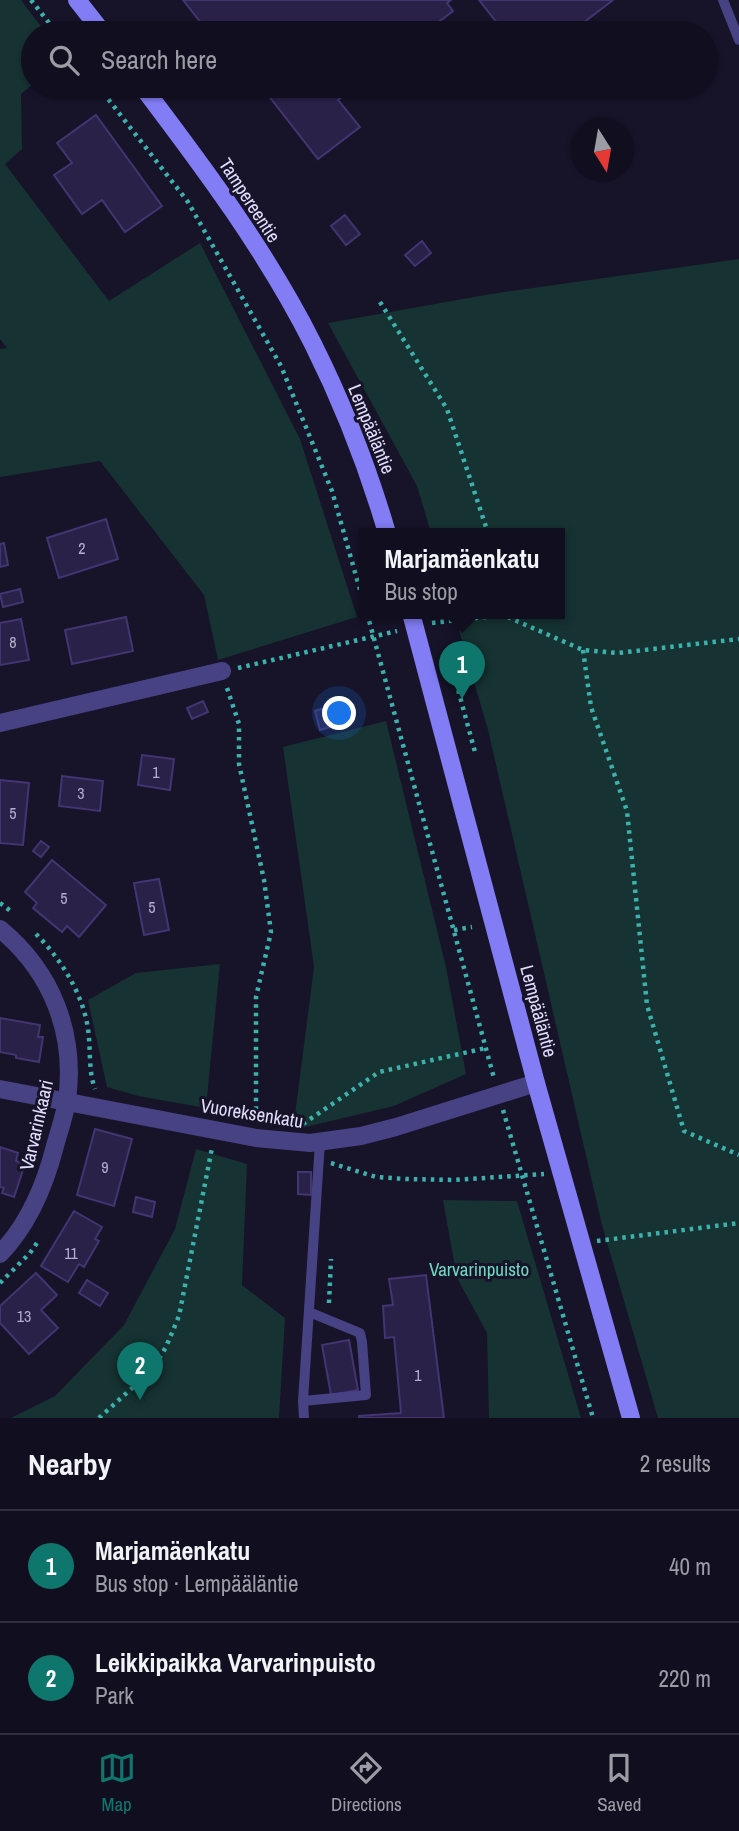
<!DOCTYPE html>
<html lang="en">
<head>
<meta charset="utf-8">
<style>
	:root { --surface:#110e1f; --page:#1a1728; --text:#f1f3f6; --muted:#9c9ca4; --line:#302e3d; --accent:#0f766e }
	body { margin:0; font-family:"Archivo Narrow",sans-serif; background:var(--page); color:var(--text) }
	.compass { position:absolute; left:571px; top:119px; width:63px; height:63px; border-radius:50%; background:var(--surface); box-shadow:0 2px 5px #0004; rotate:169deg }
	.you { position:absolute; left:340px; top:714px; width:24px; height:24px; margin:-18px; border:5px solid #fff; border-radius:50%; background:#1a73e8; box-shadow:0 0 0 10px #1a73e833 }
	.badge { display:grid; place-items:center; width:46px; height:46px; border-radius:50%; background:var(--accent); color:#fff; font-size:23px; font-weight:700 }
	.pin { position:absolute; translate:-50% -58px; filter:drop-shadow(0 2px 4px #0008) }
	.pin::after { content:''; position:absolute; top:37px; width:24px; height:21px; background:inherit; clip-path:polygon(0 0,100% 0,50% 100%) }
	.popup { position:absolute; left:359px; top:528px; width:206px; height:91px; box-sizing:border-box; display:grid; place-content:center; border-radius:0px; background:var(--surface); filter:drop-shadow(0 2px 5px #0005); font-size:23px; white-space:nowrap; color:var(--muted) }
	.popup b { font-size:26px; color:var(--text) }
	.popup::after { content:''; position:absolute; left:50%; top:100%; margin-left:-14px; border:14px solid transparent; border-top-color:var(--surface) }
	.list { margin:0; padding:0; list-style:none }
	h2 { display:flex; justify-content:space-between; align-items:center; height:91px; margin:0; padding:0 28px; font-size:30px }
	h2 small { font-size:23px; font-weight:400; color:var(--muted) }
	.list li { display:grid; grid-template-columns:46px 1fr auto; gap:21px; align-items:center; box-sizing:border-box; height:112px; padding:0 28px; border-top:2px solid var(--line) }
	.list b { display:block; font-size:26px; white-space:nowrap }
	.list p { margin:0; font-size:23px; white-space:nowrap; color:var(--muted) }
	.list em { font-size:23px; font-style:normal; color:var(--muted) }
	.icon { flex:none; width:38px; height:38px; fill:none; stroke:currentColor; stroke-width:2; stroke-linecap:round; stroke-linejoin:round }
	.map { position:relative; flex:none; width:739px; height:1418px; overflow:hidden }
	.search { position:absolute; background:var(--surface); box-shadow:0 2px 5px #0004; left:21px; right:21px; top:21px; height:77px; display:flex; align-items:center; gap:18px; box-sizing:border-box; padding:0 24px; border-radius:38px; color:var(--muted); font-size:26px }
	.sheet { height:315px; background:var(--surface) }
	nav { display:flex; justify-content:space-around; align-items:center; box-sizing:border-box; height:98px; border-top:2px solid var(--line); background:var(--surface); font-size:19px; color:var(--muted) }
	nav a { display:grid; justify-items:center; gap:4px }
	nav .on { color:var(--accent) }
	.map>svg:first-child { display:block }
	.green { fill:#163232 }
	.building { fill:#292148; stroke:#423572; stroke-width:2 }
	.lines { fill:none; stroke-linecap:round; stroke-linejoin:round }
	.path { stroke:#3cb2ad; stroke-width:4.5; stroke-dasharray:3.5 5; stroke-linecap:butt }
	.lane { stroke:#464283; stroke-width:10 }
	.street { stroke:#464283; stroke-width:18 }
	.secondary { stroke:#827df4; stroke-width:18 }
	.labels { text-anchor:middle; stroke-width:6; stroke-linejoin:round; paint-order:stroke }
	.number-label { font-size:16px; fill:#b3aecf }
	.street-label { font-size:19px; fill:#e1ddfc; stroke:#171329 }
	.park-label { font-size:19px; fill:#6ed7bf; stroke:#171329 }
</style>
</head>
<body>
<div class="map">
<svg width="739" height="1418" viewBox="0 0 739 1418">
	<rect width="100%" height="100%" fill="#171329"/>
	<!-- green -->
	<g class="green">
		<path d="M0 0H21L46 33H33V84L21 94 22 149 5 164 109 301 200 243 300 439 357 617 218 660 204 595 100 461 0 477V349L7 348 0 339Z"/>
		<path d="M739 259V1418H658L602 1225 488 730 454 613H560V533H431L417 486 328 323 491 294Z"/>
		<path d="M386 721 446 967 466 1074 394 1106 293 1130 314 967 283 747Z"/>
		<path d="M220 964 206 1108 138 1096 107 1087 88 1000 136 973Z"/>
		<path d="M196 1149 247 1164 242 1285 285 1318 279 1418H11L55 1396 124 1325 175 1229Z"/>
		<path d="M443 1200 517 1201 581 1418H489L487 1333 457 1278Z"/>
	</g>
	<!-- building -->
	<g class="building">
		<path d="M183 0H451L447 3 453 11 424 33H209Z"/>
		<path d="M479 0H613L570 33H505Z"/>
		<path d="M261 86H356L338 100 360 127 318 159Z"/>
		<path d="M96 115 162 206 125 232 102 200 82 214 54 175 72 163 57 143Z"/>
		<path d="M345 215 360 234 346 245 331 226Z"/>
		<path d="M422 241 431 253 415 266 405 255Z"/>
		<path d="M106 519 118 559 59 578 47 538Z"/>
		<path d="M4 543 8 565 0 567V544Z"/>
		<path d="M20 589 23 602 3 607 0 594Z"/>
		<path d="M126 617 133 651 72 664 65 630Z"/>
		<path d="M21 619 29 660 0 665V623Z"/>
		<path d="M203 701 208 712 192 719 187 708Z"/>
		<path d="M331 706 337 725 320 730 315 711Z"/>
		<path d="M142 755 174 759 170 790 138 785Z"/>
		<path d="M62 776 103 781 100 811 59 806Z"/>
		<path d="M0 780 29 783 23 845 0 843Z"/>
		<path d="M41 841 49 847 41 857 33 851Z"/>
		<path d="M52 860 106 905 79 937 67 926 62 932 33 908 37 903 25 892Z"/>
		<path d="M159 879 169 930 144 935 134 883Z"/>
		<path d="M0 1018 40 1025 38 1037H43L39 1062 16 1058V1055L0 1052Z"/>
		<path d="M95 1129 132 1139 114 1206 77 1195Z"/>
		<path d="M0 1147 18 1153 16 1161 25 1164 14 1197 2 1193 4 1188 0 1187Z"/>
		<path d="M298 1172H311V1195L298 1194Z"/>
		<path d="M136 1197 155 1202 152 1217 133 1212Z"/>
		<path d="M74 1211 102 1227 95 1239 99 1241 84 1267 79 1264 68 1282 41 1266Z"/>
		<path d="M36 1273 57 1295 41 1310 58 1328 29 1354 0 1323V1306Z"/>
		<path d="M426 1275 444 1418H359V1416L401 1413 394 1337 385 1338 383 1306 393 1305 389 1279Z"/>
		<path d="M87 1280 108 1293 100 1306 79 1293Z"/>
		<path d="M349 1340 358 1390 331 1395 322 1345Z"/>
	</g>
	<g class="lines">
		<!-- path -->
		<g class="path">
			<path d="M31 0 57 33"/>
			<path d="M98 86 188 202 281 366 332 491 364 604"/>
			<path d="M380 302 447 409 488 533"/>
			<path d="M367 613 494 1078"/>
			<path d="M432 623 503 615 583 650 618 653 739 639"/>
			<path d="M583 650 591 707 627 811 647 1005 684 1131 739 1155"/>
			<path d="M238 668 397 631"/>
			<path d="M456 682 475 752"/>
			<path d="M227 688 239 724V764L264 880 271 932 256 997V1120"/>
			<path d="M0 903 12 912"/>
			<path d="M454 930 472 927"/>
			<path d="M36 934C61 959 83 994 88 1029 91 1049 88 1070 95 1089"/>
			<path d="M503 1110 593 1418"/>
			<path d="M303 1124 379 1072 486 1048"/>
			<path d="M331 1163 376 1177 406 1179 454 1180 544 1174"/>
			<path d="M597 1241 739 1223"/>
			<path d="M0 1283 30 1253 39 1240"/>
			<path d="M329 1303 331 1259"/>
			<path d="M99 1418 152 1370 166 1347 179 1316 212 1148"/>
		</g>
		<!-- lane -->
		<g class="lane">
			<path d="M723 0 739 40"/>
			<path d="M303 1401 366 1395 362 1342 360 1333 309 1312"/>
			<path d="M304 1418 303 1401 320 1142"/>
		</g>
		<!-- street -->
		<g class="street">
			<path d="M0 723 222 671"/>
			<path d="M0 929C52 972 76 1033 67 1100 65 1115 59 1131 55 1146 45 1185 28 1225 0 1254"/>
			<path d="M0 1089 256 1138 310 1143 361 1136 396 1127 536 1083"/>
		</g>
		<!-- secondary -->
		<g class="secondary">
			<path d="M77 0 103 33"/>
			<path d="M142 86C204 168 267 252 313 344 343 404 368 468 387 533"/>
			<path d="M411 613 536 1083 631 1418"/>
		</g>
	</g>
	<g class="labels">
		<!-- number labels -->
		<g class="number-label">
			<text x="82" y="554">2</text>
			<text x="13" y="648">8</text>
			<text x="156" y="778">1</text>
			<text x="81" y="799">3</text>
			<text x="13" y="819">5</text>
			<text x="64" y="904">5</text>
			<text x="152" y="913">5</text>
			<text x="105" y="1173">9</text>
			<text x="71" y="1259">11</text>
			<text x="24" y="1322">13</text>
			<text x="418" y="1381">1</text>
		</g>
		<!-- street labels -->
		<g class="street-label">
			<text transform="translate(250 200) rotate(57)" y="7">Tampereentie</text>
			<text transform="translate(372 429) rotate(68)" y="7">Lempääläntie</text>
			<text transform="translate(539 1011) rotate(75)" y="7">Lempääläntie</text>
			<text transform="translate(252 1113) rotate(9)" y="7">Vuoreksenkatu</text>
			<text transform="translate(36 1125) rotate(-77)" y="7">Varvarinkaari</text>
		</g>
		<!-- park labels -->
		<g class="park-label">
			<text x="479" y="1276">Varvarinpuisto</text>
		</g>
	</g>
</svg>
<svg class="compass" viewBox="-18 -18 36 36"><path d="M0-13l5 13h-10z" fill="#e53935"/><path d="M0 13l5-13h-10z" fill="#9c9ca4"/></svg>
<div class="you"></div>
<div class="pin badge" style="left:462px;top:699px">1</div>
<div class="popup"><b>Marjamäenkatu</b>Bus stop</div>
<div class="pin badge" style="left:140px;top:1400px">2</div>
<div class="search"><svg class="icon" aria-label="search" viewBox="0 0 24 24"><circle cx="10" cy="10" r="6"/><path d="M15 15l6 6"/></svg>Search here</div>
</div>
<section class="sheet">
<h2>Nearby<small>2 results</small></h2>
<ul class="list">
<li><span class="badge">1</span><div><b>Marjamäenkatu</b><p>Bus stop · Lempääläntie</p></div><em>40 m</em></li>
<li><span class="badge">2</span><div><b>Leikkipaikka Varvarinpuisto</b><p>Park</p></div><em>220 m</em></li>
</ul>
</section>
<nav>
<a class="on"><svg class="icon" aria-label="map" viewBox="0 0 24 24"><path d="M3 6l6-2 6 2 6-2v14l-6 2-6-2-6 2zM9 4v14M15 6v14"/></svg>Map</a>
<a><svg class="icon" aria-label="directions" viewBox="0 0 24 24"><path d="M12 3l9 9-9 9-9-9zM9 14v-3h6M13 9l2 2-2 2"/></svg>Directions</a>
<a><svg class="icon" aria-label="saved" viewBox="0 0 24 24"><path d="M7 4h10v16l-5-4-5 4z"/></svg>Saved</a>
</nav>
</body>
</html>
